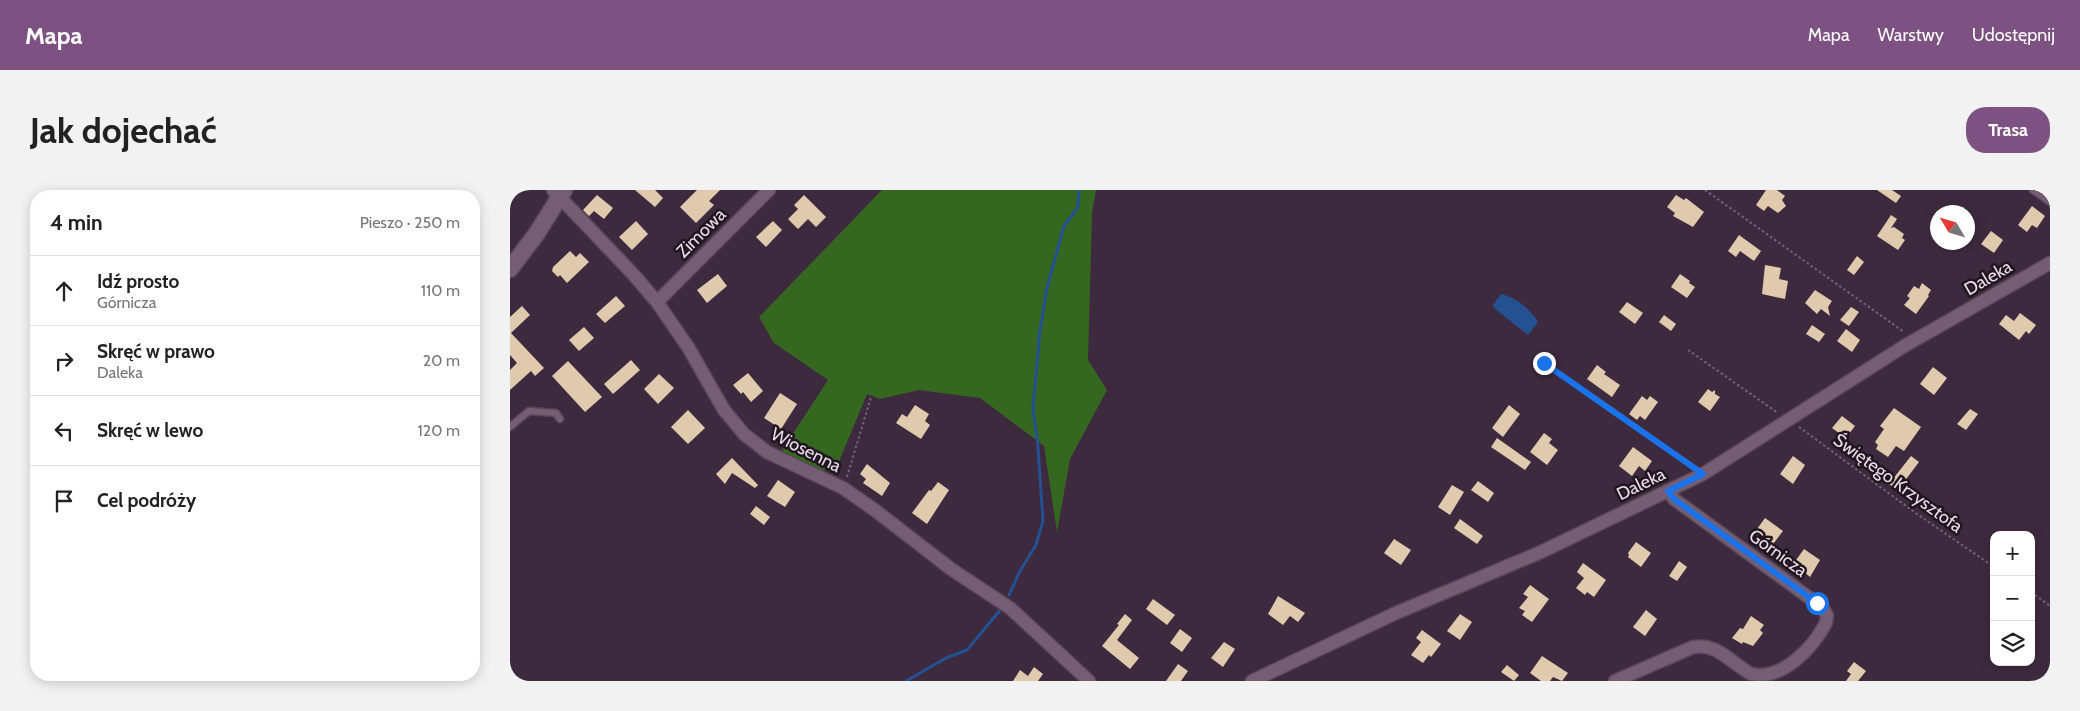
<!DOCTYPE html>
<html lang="pl">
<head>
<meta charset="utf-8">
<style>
	:root { --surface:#fff; --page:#f2f2f2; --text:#222; --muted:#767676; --line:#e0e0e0; --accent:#7d5283 }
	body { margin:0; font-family:Cabin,sans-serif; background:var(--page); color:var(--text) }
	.controls { position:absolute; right:15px; bottom:15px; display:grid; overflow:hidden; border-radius:10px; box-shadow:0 2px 12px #0003 }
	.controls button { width:45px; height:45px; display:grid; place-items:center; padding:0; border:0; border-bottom:1px solid var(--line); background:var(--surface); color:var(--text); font:25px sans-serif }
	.compass { position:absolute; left:1420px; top:15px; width:45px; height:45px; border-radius:50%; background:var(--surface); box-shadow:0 2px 12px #0003; rotate:308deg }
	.stop { position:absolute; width:15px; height:15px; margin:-11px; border:4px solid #1a73e8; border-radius:50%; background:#fff }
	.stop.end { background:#1a73e8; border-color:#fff; box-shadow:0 1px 5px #0008 }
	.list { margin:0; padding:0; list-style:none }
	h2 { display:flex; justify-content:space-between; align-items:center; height:65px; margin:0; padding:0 20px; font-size:21px }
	h2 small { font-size:16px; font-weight:400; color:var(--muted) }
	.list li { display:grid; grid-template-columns:32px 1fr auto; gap:15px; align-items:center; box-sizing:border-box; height:70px; padding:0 20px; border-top:1px solid var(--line) }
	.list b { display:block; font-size:19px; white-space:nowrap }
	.list p { margin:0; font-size:16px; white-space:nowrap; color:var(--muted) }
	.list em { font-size:16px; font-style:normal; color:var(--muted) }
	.icon { flex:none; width:28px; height:28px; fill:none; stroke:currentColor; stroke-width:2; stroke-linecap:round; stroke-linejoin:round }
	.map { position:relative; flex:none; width:1540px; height:491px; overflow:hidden; border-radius:20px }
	header { display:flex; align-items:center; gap:30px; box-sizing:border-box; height:70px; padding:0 25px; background:var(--accent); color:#fff }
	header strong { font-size:24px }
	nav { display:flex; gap:28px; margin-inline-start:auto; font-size:18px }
	.intro { display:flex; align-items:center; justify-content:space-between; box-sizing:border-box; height:120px; padding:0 30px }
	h1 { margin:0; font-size:35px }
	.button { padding:12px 22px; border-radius:20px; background:var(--accent); color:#fff; font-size:18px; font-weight:700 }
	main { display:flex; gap:30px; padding:0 30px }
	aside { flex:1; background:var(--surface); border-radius:20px; box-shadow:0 2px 12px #0003 }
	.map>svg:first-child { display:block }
	.green { fill:#356721 }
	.water { fill:#235191 }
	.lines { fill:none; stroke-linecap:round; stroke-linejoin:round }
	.stream { stroke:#235191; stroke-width:3 }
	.building { fill:#e0caae }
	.service-casing { stroke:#584757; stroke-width:9 }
	.minor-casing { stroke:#584757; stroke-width:15 }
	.tertiary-casing { stroke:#584757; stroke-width:19 }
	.path { stroke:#746273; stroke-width:2; stroke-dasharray:2.5 2.5; stroke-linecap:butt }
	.service { stroke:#755e74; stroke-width:6 }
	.minor { stroke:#755e74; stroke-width:12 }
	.tertiary { stroke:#755e74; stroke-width:16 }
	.route { stroke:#1a73e8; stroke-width:6 }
	.labels { text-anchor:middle; stroke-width:5; stroke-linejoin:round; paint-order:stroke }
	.street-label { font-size:18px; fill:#ebdeea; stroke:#1f161f }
</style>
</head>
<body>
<header>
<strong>Mapa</strong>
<nav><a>Mapa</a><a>Warstwy</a><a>Udostępnij</a></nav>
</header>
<div class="intro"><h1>Jak dojechać</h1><a class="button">Trasa</a></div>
<main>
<aside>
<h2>4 min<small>Pieszo · 250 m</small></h2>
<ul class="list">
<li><svg class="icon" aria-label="ahead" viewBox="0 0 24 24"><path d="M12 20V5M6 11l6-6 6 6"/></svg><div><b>Idź prosto</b><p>Górnicza</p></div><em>110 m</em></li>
<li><svg class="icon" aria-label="right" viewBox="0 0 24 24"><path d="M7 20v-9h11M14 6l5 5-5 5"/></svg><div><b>Skręć w prawo</b><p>Daleka</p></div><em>20 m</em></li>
<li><svg class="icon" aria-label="left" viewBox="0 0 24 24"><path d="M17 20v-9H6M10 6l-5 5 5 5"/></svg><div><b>Skręć w lewo</b></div><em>120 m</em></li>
<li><svg class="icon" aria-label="arrive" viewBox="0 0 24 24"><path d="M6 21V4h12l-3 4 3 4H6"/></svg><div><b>Cel podróży</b></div></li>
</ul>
</aside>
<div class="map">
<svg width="1540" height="491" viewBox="0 0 1540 491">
	<rect width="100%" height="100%" fill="#3e2a3e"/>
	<!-- green -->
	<path class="green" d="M372 0H586L582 23 578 170 597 200 560 269 547 342 534 256 470 208 409 200 370 209 357 204 328 274 311 282 269 265 318 190 264 153 249 127Z"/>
	<!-- water -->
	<path class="water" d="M991 104C1005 107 1021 119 1028 132L1018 145 984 118 983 115Z"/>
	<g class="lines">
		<!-- stream -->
		<g class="stream">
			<path d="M499 405 510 381 526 355 533 331 528 257 523 218 530 140 537 98 554 36 568 17 569 0"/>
			<path d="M396 491 436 468 457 460 491 419"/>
		</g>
	</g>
	<!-- building -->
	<g class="building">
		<path d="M125 0H145L153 8 145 17Z"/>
		<path d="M187 0H210L199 11 204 15 186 33 170 17Z"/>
		<path d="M1256 0H1267L1275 6 1272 10 1276 16 1268 23 1258 16 1254 21 1246 15Z"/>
		<path d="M1367 0H1382L1391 6 1386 13Z"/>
		<path d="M87 5 103 18 94 29 84 21 79 26 73 20Z"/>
		<path d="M294 5 316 27 306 37 298 29 288 39 278 29 288 19 284 15Z"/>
		<path d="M1166 5 1174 10 1176 8 1194 22 1183 37 1163 26 1165 23 1157 17Z"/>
		<path d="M1522 16 1535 26 1527 38 1522 35 1517 42 1508 35Z"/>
		<path d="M1381 25 1387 29 1381 38 1384 37 1394 44 1392 48 1395 50 1388 60 1367 46Z"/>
		<path d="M126 31 138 44 122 60 109 47Z"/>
		<path d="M263 31 272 40 256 57 246 47Z"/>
		<path d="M1481 41 1493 50 1484 63 1471 54Z"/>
		<path d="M1229 45 1251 61 1244 71 1230 61 1226 67 1218 61Z"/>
		<path d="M60 61 66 67 70 63 79 72 57 93 50 85 48 87 42 81 43 77Z"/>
		<path d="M1347 66 1354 72 1344 85 1337 80Z"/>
		<path d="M1255 75 1271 78 1269 89 1278 91 1275 109 1252 104Z"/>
		<path d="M208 84 217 96 197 113 187 100Z"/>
		<path d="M1170 84 1180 91 1179 93 1185 97 1177 108 1161 97Z"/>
		<path d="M1412 93 1421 100 1418 105 1419 106 1406 124 1394 115 1400 108 1397 106 1404 96 1409 99Z"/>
		<path d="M1305 100 1322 111 1318 117 1320 126 1311 119 1307 124 1295 113Z"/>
		<path d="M106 106 115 116 95 133 86 124Z"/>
		<path d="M1117 112 1133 123 1125 134 1109 122Z"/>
		<path d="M12 116 20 125 1 143 34 178 25 186 21 181 0 200V180L7 173 0 165V127Z"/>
		<path d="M1341 117 1349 122 1339 136 1330 130Z"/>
		<path d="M1510 123 1526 135 1519 144 1516 141 1509 150 1489 134 1496 125 1504 131Z"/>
		<path d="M1154 125 1166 134 1161 141 1149 132Z"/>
		<path d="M1302 135 1315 144 1309 152 1296 144Z"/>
		<path d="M74 137 84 148 69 161 59 150Z"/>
		<path d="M1336 139 1350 150 1342 162 1327 151Z"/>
		<path d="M121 170 130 180 103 204 94 194Z"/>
		<path d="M58 171 92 207 75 222 42 186Z"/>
		<path d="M1087 175 1096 182 1094 184 1110 195 1102 207 1077 189Z"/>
		<path d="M1423 177 1437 188 1424 205 1410 194Z"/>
		<path d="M238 183 253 201 241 212 233 202 231 204 223 195Z"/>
		<path d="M149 184 164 198 148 214 134 199Z"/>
		<path d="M1198 199 1202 202 1205 200V204L1210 207 1200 221 1188 212Z"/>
		<path d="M270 203 287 214 271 239 254 228Z"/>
		<path d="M1132 206 1137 210 1140 206 1148 212 1135 230 1130 226 1127 230 1119 224Z"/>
		<path d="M405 215 419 224 415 231 420 235 411 249 386 233 392 224 397 227Z"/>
		<path d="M999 215 1010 224 993 247 982 238Z"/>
		<path d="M1384 218 1411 237 1394 261 1386 256 1378 267 1366 259 1368 255 1365 252 1374 239 1370 236Z"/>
		<path d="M1460 219 1468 224 1456 240 1447 234Z"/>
		<path d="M178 220 195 238 178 254 161 237Z"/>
		<path d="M1332 226 1345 236 1336 248 1322 238Z"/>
		<path d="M1034 243 1042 249 1039 253 1048 260 1037 275 1020 262Z"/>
		<path d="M987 248 1021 272 1015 280 981 257Z"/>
		<path d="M1123 257 1142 271 1135 281 1129 276 1122 286 1109 276Z"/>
		<path d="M1283 266 1295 275 1283 294 1270 284Z"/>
		<path d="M1401 266 1409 272 1388 300 1379 294Z"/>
		<path d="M222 268 248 295 245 298 222 283 215 294 206 284Z"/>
		<path d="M357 274 380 293 372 306 353 293 356 289 350 284Z"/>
		<path d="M268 290 285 302 275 317 257 306Z"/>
		<path d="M968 291 984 303 978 312 961 300Z"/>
		<path d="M428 292 439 300 417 334 402 323 419 300 421 301Z"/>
		<path d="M942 295 954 302 940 325 928 317Z"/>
		<path d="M246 316 260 327 254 335 240 324Z"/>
		<path d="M1255 328 1273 341 1260 358 1242 346Z"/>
		<path d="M950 329 973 346 967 354 944 338Z"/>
		<path d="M884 349 901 360 891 375 874 363Z"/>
		<path d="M1126 352 1141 363 1131 377 1118 367 1119 365 1118 363Z"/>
		<path d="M1294 359 1310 370 1300 387 1284 373Z"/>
		<path d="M1169 371 1177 377 1167 391 1159 386Z"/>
		<path d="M1073 373 1096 390 1084 407 1077 402 1075 405 1066 398 1074 388 1067 382Z"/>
		<path d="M1020 395 1039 409 1022 432 1012 425 1015 421 1009 418 1018 407 1013 404Z"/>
		<path d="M768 406 795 423 788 432 780 426 773 435 758 424Z"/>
		<path d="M643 409 665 425 657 435 636 419Z"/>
		<path d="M1136 420 1147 429 1135 446 1123 437Z"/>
		<path d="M615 424 622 430 607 450 629 468 620 479 592 456 609 435 607 434Z"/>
		<path d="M950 424 962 432 950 450 937 441Z"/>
		<path d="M1241 426 1254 435 1250 440 1253 443 1243 456 1233 452 1232 454 1222 448 1230 438 1233 439Z"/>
		<path d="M670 439 682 448 672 462 660 453Z"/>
		<path d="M912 440 931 454 921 467 919 465 913 473 901 465 911 452 906 448Z"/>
		<path d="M714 452 725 459 713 477 701 468Z"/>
		<path d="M1032 466 1058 483 1052 491 1043 487 1040 491H1031L1020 483Z"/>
		<path d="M1344 472 1356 481 1348 491H1336L1341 484 1337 481Z"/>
		<path d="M668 474 678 481 671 491H656Z"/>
		<path d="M997 475 1009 485 1004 491 991 482Z"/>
		<path d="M524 477 533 484 528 491H503L510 480 518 486Z"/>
	</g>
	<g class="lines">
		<defs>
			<g id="service">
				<path d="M1523 0 1540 12"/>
				<path d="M0 237 19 221 46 223 50 229"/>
			</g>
			<g id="minor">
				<path d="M43 0 123 84 147 112 178 157 214 220 234 244 257 262 333 298 366 321 441 379 500 418 579 491"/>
				<path d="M147 112 259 0"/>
				<path d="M742 491 886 423 1031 362 1193 284 1396 155 1540 73"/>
				<path d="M1105 491 1183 457C1208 453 1221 473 1241 484 1273 491 1303 457 1316 433L1317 425 1312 417 1164 309 1158 301"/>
			</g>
			<path id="tertiary" d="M0 79 27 43 54 0"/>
		</defs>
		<!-- service casing -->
		<use href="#service" class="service-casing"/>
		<!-- minor casing -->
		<use href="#minor" class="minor-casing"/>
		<!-- tertiary casing -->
		<use href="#tertiary" class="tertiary-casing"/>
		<!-- path -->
		<g class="path">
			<path d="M1195 0 1394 142"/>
			<path d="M1178 160 1268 223"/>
			<path d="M1035 173 1182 276"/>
			<path d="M1289 237 1407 324 1484 377"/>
			<path d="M337 287 361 207"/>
			<path d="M1521 402 1540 416"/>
		</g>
		<!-- service -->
		<use href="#service" class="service"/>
		<!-- minor -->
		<use href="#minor" class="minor"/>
		<!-- tertiary -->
		<use href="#tertiary" class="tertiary"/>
	</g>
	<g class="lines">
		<!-- route -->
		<path class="route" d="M1034 173 1193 284 1158 301 1164 309 1307 413"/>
	</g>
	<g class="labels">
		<!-- street labels -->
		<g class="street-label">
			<text transform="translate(191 43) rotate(-45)" y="6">Zimowa</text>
			<text transform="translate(1478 88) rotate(-30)" y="6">Daleka</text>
			<text transform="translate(296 260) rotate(27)" y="6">Wiosenna</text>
			<text transform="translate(1388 293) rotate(36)" y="6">Świętego Krzysztofa</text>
			<text transform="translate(1131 294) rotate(-26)" y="6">Daleka</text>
			<text transform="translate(1268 363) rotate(36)" y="6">Górnicza</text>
		</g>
	</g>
</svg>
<div class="controls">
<button>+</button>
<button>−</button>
<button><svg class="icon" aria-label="layers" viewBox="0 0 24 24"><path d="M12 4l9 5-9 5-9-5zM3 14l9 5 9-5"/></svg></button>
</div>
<svg class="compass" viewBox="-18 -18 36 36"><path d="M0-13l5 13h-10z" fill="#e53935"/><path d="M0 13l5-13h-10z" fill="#767676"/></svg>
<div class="stop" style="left:1307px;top:413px"></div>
<div class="stop end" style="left:1034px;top:173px"></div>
</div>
</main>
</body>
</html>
